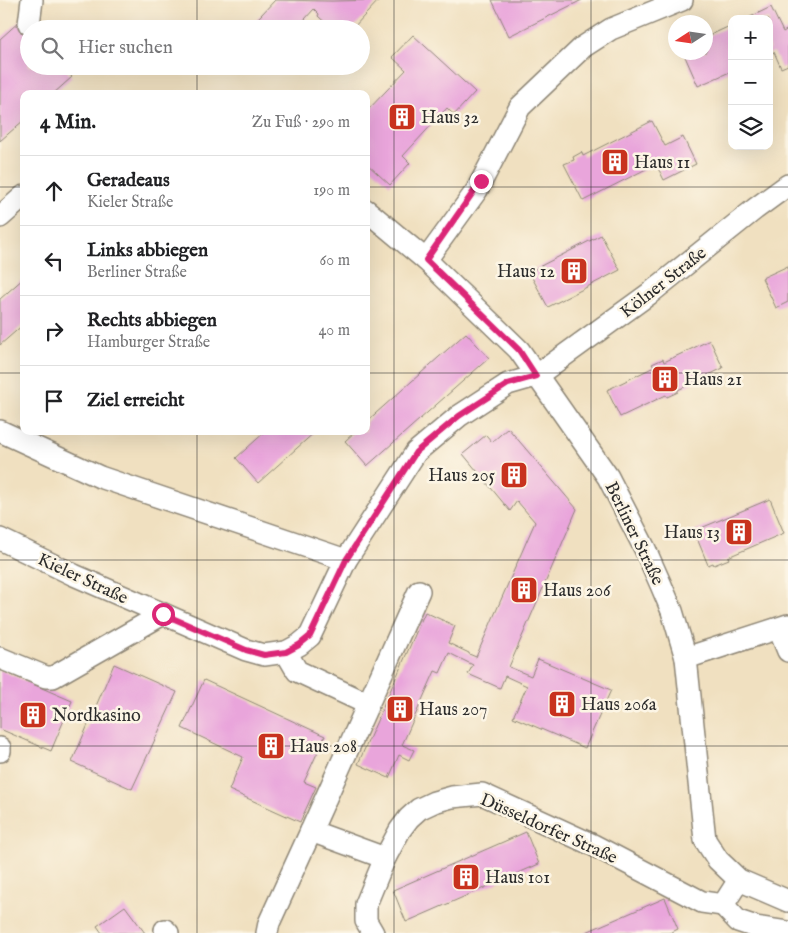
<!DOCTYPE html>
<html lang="de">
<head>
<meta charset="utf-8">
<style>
	:root { --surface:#fff; --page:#f6f6f6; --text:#202124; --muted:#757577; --line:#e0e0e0 }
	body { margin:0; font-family:"IM FELL English",serif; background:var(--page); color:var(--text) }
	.controls { position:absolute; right:15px; top:15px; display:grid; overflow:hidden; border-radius:10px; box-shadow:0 5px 20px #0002 }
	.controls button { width:45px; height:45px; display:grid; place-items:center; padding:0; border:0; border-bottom:1px solid var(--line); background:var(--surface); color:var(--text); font:25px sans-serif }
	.compass { position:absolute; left:668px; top:15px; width:45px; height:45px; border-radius:50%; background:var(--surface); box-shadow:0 5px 20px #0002; rotate:258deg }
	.stop { position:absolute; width:15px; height:15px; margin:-11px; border:4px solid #db2777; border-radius:50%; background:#fff }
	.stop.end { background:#db2777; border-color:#fff; box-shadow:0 1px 5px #0008 }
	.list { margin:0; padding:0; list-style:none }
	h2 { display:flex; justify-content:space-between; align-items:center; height:65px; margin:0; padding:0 20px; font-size:21px }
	h2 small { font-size:16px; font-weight:400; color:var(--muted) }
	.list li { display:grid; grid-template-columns:32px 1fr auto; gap:15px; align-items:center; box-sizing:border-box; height:70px; padding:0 20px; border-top:1px solid var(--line) }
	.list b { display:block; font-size:19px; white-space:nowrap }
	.list p { margin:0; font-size:16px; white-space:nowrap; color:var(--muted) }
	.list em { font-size:16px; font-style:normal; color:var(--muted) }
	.icon { flex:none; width:28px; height:28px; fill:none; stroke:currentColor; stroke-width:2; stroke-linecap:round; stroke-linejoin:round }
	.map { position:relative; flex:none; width:788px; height:933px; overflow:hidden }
	.search { position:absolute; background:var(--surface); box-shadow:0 5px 20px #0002; left:20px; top:20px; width:350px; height:55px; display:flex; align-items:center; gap:12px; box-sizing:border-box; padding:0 18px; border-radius:28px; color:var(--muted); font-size:19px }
	.panel { position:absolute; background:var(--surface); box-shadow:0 5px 20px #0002; left:20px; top:90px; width:350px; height:345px; border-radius:10px }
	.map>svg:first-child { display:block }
	.building { fill:#e9a5db }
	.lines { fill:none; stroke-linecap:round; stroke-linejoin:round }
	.minor-casing { stroke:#8e8676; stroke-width:24 }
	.minor { stroke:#fff; stroke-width:21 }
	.route { stroke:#db2777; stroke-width:6 }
	.grid { fill:none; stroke:#2b2b2b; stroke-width:1; stroke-opacity:0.55 }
	.labels { text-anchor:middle; stroke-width:5; stroke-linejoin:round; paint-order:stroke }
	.poi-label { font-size:18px; fill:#2b2b2b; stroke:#fcf5e5; text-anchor:start }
	.street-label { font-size:18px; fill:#2b2b2b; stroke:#fcf5e5 }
</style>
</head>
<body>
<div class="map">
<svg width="788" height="933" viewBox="0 0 788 933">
	<rect width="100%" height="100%" fill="#fcf5e5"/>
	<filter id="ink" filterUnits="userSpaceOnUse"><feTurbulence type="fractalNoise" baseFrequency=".02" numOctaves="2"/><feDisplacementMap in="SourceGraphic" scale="10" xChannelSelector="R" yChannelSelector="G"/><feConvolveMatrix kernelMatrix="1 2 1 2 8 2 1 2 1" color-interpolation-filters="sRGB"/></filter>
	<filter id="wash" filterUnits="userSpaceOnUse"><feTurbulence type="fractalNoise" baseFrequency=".0096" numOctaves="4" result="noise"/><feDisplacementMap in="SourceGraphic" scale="20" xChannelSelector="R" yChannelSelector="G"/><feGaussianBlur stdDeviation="1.12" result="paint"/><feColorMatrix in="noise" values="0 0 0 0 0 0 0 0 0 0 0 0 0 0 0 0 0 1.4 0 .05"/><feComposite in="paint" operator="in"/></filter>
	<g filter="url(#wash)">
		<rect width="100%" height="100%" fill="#f0e0c0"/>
		<g id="blocks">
			<!-- building -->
			<g class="building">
				<path d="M275 0 332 1 379 0 352 29H332L318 16 319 14 314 9 296 29H248Z"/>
				<path d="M492 0H582L509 36Z"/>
				<path d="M771 7 783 32 788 29V65L781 68 774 52 769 54V19H746Z"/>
				<path d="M21 20 29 29V66H62L72 77 53 94H24V120L0 141V39Z"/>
				<path d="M732 25V71L698 86 683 52H706V37Z"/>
				<path d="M413 35 475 92 454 115 447 108 403 156 410 163 390 185 366 163V112L406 70 392 57Z"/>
				<path d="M652 121 665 146 683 137 696 164 664 180 656 164 583 201 564 164 574 160 573 157 582 152 583 156Z"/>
				<path d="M601 235 620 270 548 307 529 272Z"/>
				<path d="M788 266V302L776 308 762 278Z"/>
				<path d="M24 278V324L0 345V299Z"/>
				<path d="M466 333 489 358 367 466 345 441 356 431H366V422Z"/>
				<path d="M710 340 723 368 678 390V392L667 397 666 395 620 417 607 390 654 367 652 364 663 359 664 362Z"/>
				<path d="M508 428 577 509 509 667 531 676 538 659 611 690 585 748 513 717 527 686 505 676 500 688 468 674 473 665 449 653 440 673 435 671 402 745 414 750 409 760 399 755 389 778 358 764 425 612 455 626 448 643 469 653V654L476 657 535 522 517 501 510 511 463 454 486 435 492 442Z"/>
				<path d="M266 431H316L258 483 236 458Z"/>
				<path d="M770 499 784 533 728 557 729 559 714 565 713 563 708 565 694 531Z"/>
				<path d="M114 664 177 692 132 789 72 762Z"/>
				<path d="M0 670 72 701 51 751 0 729Z"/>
				<path d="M204 680 325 736 304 782 316 787 300 822 229 790 243 757 182 728Z"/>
				<path d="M526 832 539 864 406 922 393 890Z"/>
				<path d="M665 898 678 929 670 933H584Z"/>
				<path d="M125 906 145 933H102L97 926Z"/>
			</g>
		</g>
	</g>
	<g filter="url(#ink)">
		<use href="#blocks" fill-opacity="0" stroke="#8e8676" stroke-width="1"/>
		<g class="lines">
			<defs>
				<g id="minor">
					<path d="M29 24 32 0"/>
					<path d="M366 210 426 260 519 350 608 477 645 549 661 585 672 611 686 658 705 840 718 860 739 880 788 901"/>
					<path d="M0 217 24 196"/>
					<path d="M426 260 477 190 520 107 583 47 611 29 682 0"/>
					<path d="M0 431 100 477 346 560"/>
					<path d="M0 539 74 575 246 650 264 655 286 652 299 645 310 636 346 560 416 452 459 416 508 384 536 376 649 294 755 209 788 185"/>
					<path d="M779 629 788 651"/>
					<path d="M286 652 297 671 368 704"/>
					<path d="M0 658 46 677H53L163 614"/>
					<path d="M686 658 788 625"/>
					<path d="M0 748V751"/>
					<path d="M311 831 419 591"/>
					<path d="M723 905 738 921 756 927 788 932"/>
					<path d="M165 930 168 933"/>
					<path d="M267 933 269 923 311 831 385 858"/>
					<path d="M373 933 366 921V904L385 858 400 830 409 818 419 809 434 802 452 797 482 794 593 845 702 902 723 905 739 880"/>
				</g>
			</defs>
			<!-- minor casing -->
			<use href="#minor" class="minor-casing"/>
			<!-- minor -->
			<use href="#minor" class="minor"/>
		</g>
	</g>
	<g class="lines" filter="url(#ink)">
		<!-- route -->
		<path class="route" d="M163 614 246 650 264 655 286 652 299 645 310 636 346 560 416 452 459 416 508 384 536 376 519 350 426 260 481 181"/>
	</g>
	<!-- grid -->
	<path class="grid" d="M197 0V29M394 0V933M591 0V933M197 66V94M0 187H24M366 187H788M0 373H24M366 373H788M197 431V933M0 560H788M0 746H788"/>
	<!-- icons -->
	<defs>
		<symbol id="building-square" viewBox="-11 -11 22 22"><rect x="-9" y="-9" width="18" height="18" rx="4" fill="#c8321e" stroke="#fcf5e5"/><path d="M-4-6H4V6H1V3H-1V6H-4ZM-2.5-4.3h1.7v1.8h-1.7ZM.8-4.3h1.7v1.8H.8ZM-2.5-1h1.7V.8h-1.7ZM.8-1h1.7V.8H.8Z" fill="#fff"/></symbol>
	</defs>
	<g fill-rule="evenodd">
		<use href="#building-square" x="386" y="101" width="32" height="32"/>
		<use href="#building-square" x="599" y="146" width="32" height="32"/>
		<use href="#building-square" x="558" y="255" width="32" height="32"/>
		<use href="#building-square" x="649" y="363" width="32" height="32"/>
		<use href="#building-square" x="498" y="459" width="32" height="32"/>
		<use href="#building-square" x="723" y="516" width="32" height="32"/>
		<use href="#building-square" x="508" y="574" width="32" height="32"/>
		<use href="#building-square" x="546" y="688" width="32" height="32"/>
		<use href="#building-square" x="384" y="693" width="32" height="32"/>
		<use href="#building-square" x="17" y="699" width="32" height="32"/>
		<use href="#building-square" x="255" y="730" width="32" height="32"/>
		<use href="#building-square" x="450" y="861" width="32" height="32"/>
	</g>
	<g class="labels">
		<!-- poi labels -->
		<g class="poi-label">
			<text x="421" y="123">Haus 32</text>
			<text x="634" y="168">Haus 11</text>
			<text x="555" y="277" text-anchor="end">Haus 12</text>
			<text x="684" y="385">Haus 21</text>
			<text x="495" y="481" text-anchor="end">Haus 205</text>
			<text x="720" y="538" text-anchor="end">Haus 13</text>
			<text x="543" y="596">Haus 206</text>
			<text x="581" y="710">Haus 206a</text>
			<text x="419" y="715">Haus 207</text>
			<text x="52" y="721">Nordkasino</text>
			<text x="290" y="752">Haus 208</text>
			<text x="485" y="883">Haus 101</text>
		</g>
		<!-- street labels -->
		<g class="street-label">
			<text transform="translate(663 282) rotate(-38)" y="6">Kölner Straße</text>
			<text transform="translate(635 533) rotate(64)" y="6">Berliner Straße</text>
			<text transform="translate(83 578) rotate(25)" y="6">Kieler Straße</text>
			<text transform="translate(549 828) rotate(24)" y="6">Düsseldorfer Straße</text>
		</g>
	</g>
</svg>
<div class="controls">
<button>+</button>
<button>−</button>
<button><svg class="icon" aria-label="layers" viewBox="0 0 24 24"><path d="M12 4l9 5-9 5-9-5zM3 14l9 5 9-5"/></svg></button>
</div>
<svg class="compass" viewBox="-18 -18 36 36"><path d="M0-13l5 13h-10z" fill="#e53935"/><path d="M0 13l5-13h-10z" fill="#757577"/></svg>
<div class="stop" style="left:163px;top:614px"></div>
<div class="stop end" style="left:481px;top:181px"></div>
<div class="search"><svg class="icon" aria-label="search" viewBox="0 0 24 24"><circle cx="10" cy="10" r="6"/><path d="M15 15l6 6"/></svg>Hier suchen</div>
<section class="panel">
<h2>4 Min.<small>Zu Fuß · 290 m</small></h2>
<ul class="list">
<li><svg class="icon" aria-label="ahead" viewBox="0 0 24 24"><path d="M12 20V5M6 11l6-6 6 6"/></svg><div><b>Geradeaus</b><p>Kieler Straße</p></div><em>190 m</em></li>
<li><svg class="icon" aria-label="left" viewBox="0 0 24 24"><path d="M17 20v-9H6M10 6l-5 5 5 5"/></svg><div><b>Links abbiegen</b><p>Berliner Straße</p></div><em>60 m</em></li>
<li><svg class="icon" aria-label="right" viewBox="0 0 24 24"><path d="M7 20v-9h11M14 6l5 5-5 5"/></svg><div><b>Rechts abbiegen</b><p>Hamburger Straße</p></div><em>40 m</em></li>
<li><svg class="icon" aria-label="arrive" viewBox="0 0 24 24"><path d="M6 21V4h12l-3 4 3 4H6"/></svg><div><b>Ziel erreicht</b></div></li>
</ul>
</section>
</div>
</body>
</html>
